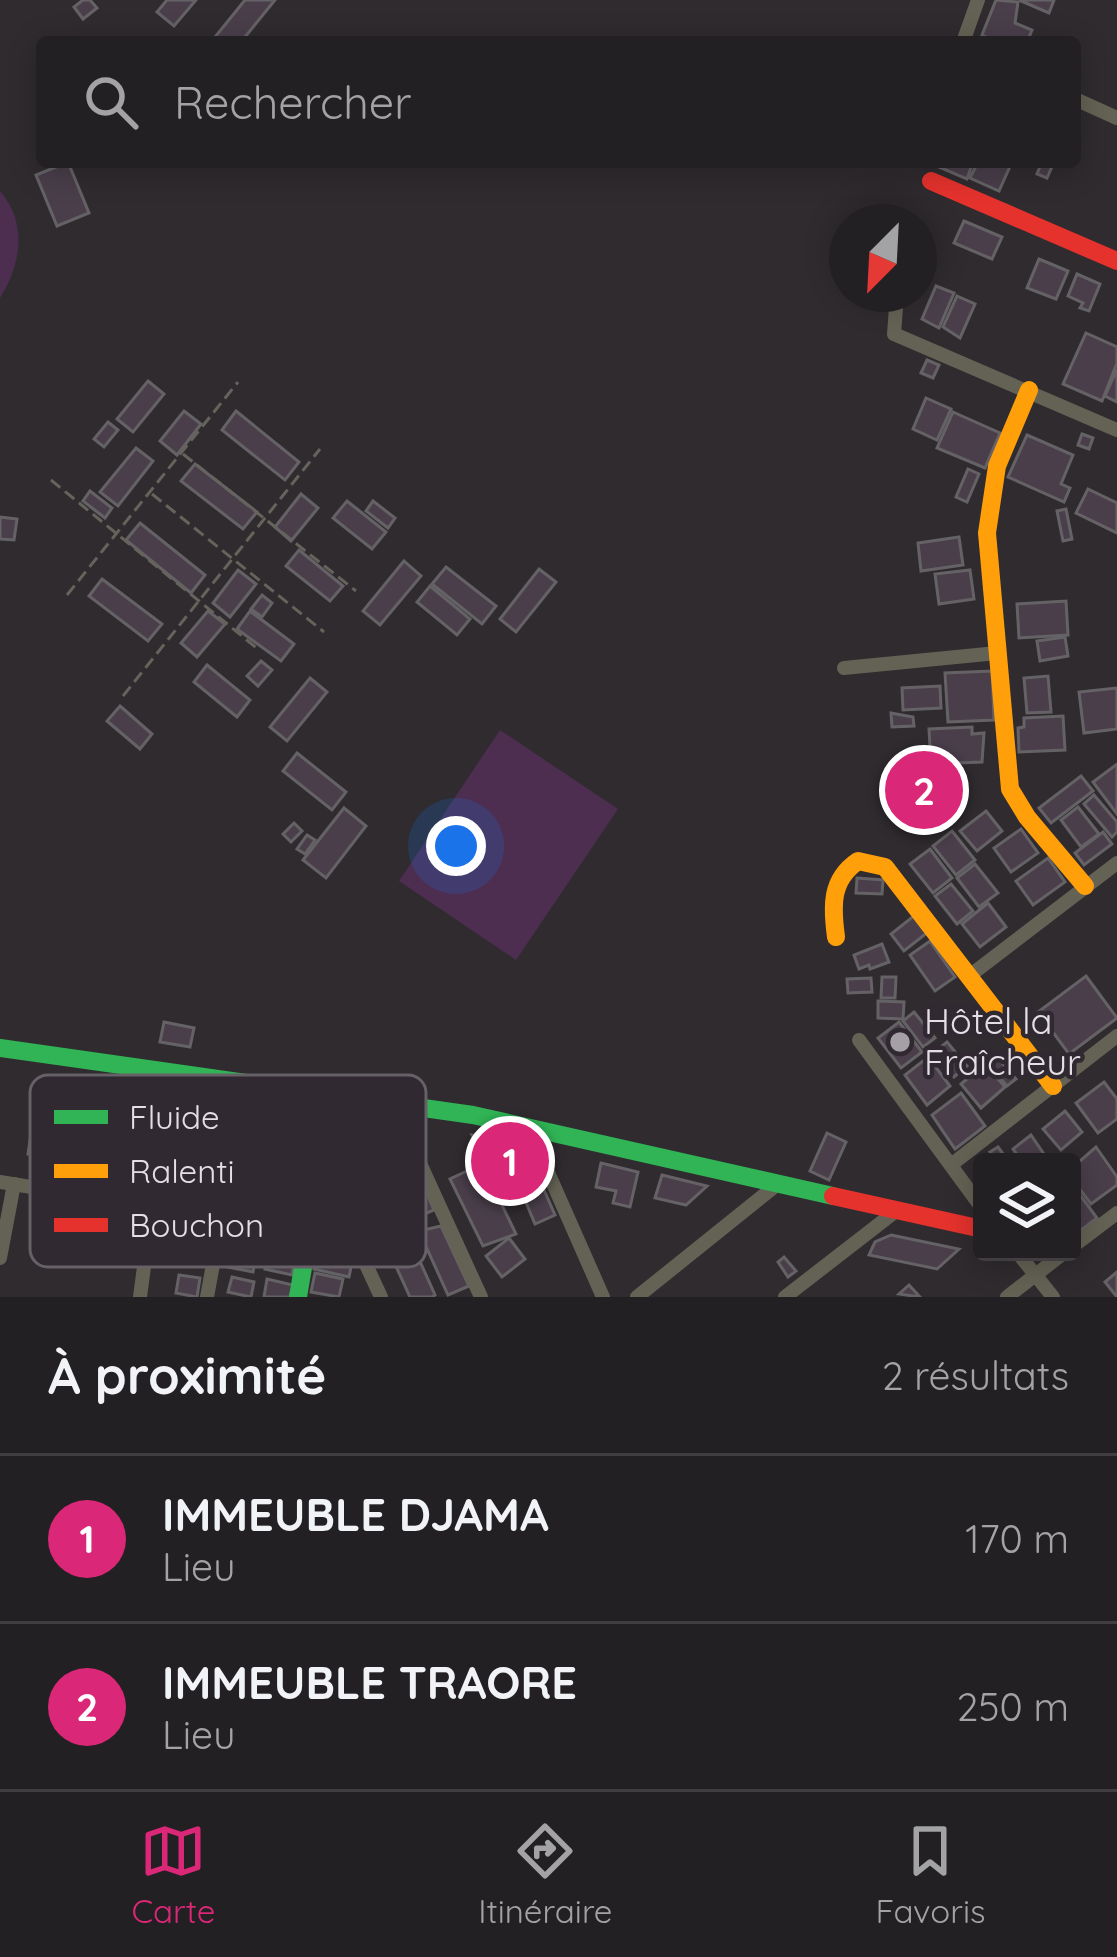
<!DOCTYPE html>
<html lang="fr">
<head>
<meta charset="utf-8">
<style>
	:root { --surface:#232023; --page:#2b282b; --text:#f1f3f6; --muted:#a3a3a6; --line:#403e41; --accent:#db2777 }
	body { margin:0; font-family:Quicksand,sans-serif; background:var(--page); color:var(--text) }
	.controls { position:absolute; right:36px; bottom:36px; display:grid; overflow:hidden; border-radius:12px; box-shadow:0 6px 30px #0003 }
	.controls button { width:108px; height:108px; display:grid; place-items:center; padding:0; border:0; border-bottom:3px solid var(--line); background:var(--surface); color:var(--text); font:60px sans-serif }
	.compass { position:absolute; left:829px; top:204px; width:108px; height:108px; border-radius:50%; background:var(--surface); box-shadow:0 6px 30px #0003; rotate:204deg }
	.you { position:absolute; left:456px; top:846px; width:42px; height:42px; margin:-30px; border:9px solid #fff; border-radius:50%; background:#1a73e8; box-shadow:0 0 0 18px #1a73e833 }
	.badge { display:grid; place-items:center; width:78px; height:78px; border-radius:50%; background:var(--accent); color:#fff; font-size:39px; font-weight:700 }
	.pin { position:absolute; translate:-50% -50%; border:6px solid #fff; box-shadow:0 3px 12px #0006 }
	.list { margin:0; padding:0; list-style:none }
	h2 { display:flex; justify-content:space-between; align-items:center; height:156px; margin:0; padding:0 48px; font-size:51px }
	h2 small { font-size:39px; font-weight:400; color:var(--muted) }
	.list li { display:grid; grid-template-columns:78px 1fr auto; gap:36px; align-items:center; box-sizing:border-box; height:168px; padding:0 48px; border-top:3px solid var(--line) }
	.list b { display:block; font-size:45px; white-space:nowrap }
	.list p { margin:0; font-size:39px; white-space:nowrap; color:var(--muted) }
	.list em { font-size:39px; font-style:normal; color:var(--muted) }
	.icon { flex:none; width:66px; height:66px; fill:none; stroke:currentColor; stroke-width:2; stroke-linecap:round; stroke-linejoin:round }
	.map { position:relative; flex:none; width:1117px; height:1297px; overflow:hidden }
	.search { position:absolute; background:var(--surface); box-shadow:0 6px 30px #0003; left:36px; right:36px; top:36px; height:132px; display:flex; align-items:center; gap:30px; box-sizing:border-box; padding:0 42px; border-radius:12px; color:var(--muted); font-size:45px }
	.sheet { height:492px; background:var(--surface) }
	nav { display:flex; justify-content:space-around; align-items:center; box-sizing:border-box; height:168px; border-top:3px solid var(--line); background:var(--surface); font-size:33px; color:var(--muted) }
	nav a { display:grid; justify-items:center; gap:6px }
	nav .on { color:var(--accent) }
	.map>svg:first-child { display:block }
	.green { fill:#4d2e51 }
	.building { fill:#493e4a; stroke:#656266; stroke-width:3 }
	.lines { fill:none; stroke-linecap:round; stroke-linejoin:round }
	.path { stroke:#65635b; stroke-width:3; stroke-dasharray:12 6; stroke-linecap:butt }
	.street { stroke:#646254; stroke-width:14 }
	.fast { stroke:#30b455; stroke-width:18 }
	.slow { stroke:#ff9f0a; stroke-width:18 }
	.jam { stroke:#e5322d; stroke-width:18 }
	.poi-dot { fill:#a4a0a5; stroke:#312931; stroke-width:4.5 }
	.labels { text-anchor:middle; stroke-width:9; stroke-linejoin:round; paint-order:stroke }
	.poi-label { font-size:36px; fill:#e3dfe4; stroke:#312931; text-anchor:start }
	.key { fill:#312931; stroke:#666067; stroke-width:3 }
	.key-label { font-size:33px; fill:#e3dfe4 }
</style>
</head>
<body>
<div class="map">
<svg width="1117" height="1297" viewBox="0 0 1117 1297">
	<rect width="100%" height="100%" fill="#2f2b2f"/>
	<!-- green -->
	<g class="green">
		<path d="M0 191C28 224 21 264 0 298Z"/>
		<path d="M500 730 618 809 516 960 399 881Z"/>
	</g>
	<!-- building -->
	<g class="building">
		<path d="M83 0H90L97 8 83 19 74 7Z"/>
		<path d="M167 0H196L174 26 157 12Z"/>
		<path d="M245 0H275L241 42H211Z"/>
		<path d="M996 0 1018 2 1015 23 1032 30 1027 42H997L982 35Z"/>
		<path d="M1019 0H1054L1049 13Z"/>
		<path d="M68 162 89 213 57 226 36 175Z"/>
		<path d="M935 162H973L967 179 934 165Z"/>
		<path d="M978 162H1012L999 191 970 178Z"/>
		<path d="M1042 162H1054L1047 178 1037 174Z"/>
		<path d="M964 221 1002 237 992 259 954 243Z"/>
		<path d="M1039 259 1068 271 1056 299 1027 288Z"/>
		<path d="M1077 274 1100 284 1089 311 1080 308 1083 303 1068 296Z"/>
		<path d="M936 286 954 293 939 328 922 319Z"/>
		<path d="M957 296 975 304 960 338 943 327Z"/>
		<path d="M1086 333 1117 347V363L1102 401 1063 384Z"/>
		<path d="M927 360 939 365 933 378 921 373Z"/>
		<path d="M1117 369V402L1105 396Z"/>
		<path d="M148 381 164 394 133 432 117 419Z"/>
		<path d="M926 398 951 409 937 440 913 429Z"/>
		<path d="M184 411 201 424 177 455 160 441Z"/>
		<path d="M236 411 299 462 285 480 222 430Z"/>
		<path d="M953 412 1000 433 985 468 937 448Z"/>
		<path d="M108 422 118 430 104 447 94 439Z"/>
		<path d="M1082 434 1093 438 1089 449 1078 445Z"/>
		<path d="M1027 435 1073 455 1061 484 1070 488 1064 502 1008 477Z"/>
		<path d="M136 448 153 461 118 506 100 492Z"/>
		<path d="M195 464 257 512 243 529 181 481Z"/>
		<path d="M968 469 979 474 967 502 956 497Z"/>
		<path d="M1088 489 1117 503V533L1076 513Z"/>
		<path d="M90 491 112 508 105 518 83 501Z"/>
		<path d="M301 494 318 508 291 541 275 527Z"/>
		<path d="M347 501 386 532 372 549 333 518Z"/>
		<path d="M373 501 395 518 388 528 366 511Z"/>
		<path d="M1066 509 1072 539 1063 541 1057 511Z"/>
		<path d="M0 517 17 519 14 540 0 539Z"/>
		<path d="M140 523 205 575 191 593 126 540Z"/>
		<path d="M959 537 963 565 921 571 918 543Z"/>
		<path d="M299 550 343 586 330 601 286 566Z"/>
		<path d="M404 561 421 576 380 625 363 611Z"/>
		<path d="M446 567 496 606 482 624 432 584Z"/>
		<path d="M539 569 556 582 516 632 500 619Z"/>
		<path d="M238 570 256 584 230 617 213 603Z"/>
		<path d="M970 570 974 599 939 604 935 574Z"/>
		<path d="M102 579 162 624 148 641 89 596Z"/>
		<path d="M430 586 470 619 457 635 417 602Z"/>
		<path d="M262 595 272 603 262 617 251 609Z"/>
		<path d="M1066 601 1068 635 1019 638 1017 604Z"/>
		<path d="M208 611 225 624 197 657 181 643Z"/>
		<path d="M250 611 294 644 281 661 237 629Z"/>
		<path d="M1065 637 1068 656 1040 661 1037 641Z"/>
		<path d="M261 661 272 670 258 686 247 676Z"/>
		<path d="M207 665 250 700 237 717 194 682Z"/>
		<path d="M992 671 994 720 948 722 945 673Z"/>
		<path d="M1048 676 1051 712 1027 713 1024 678Z"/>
		<path d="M310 678 327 692 287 741 270 727Z"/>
		<path d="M940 686 941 708 903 710 902 688Z"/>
		<path d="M1117 688V729L1084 733 1079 692Z"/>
		<path d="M120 706 152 734 140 749 107 721Z"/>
		<path d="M891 713 913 717 914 726 892 727Z"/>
		<path d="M1063 716 1065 750 1019 752 1018 728 1024 727V718Z"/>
		<path d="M972 727V734L984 733 982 762 931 764 929 729Z"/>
		<path d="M297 753 346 792 332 810 283 771Z"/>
		<path d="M1117 764V814L1093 782Z"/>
		<path d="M950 767 959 806 896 810 891 773Z"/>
		<path d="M1081 776 1093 791 1051 823 1039 808Z"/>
		<path d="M1094 795 1117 822V832L1112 837 1084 804Z"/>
		<path d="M1078 807 1099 834 1081 847 1061 820Z"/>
		<path d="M344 808 366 826 326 878 303 860Z"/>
		<path d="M986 811 1002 831 977 851 960 831Z"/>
		<path d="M294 823 302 831 291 842 283 834Z"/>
		<path d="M1021 829 1038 853 1011 872 994 848Z"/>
		<path d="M952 831 975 860 956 875 933 846Z"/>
		<path d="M1103 832 1112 844 1084 865 1075 853Z"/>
		<path d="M307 835 315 840 305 854 297 849Z"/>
		<path d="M930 849 952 878 933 893 910 864Z"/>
		<path d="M1048 858 1065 882 1033 905 1016 881Z"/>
		<path d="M975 864 998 893 979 907 957 878Z"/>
		<path d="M857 878 883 880 882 894 856 893Z"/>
		<path d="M951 884 973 911 957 924 935 896Z"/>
		<path d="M988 903 1006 927 980 947 962 924Z"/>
		<path d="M915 915 928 932 904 951 891 934Z"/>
		<path d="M930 941 955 977 935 991 910 955Z"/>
		<path d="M882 944 889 962 870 969 869 965 859 969 854 955Z"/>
		<path d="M1086 976 1117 1018 1069 1054 1038 1012Z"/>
		<path d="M882 977H896L895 998H881Z"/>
		<path d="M871 978 872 992 848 993 847 979Z"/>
		<path d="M878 1001 904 1002 903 1019 878 1018Z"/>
		<path d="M914 1012 935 1038 923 1047 903 1021Z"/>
		<path d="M164 1022 194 1028 190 1047 160 1042Z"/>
		<path d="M899 1022 922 1052 901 1068 878 1038Z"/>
		<path d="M947 1042 967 1066 954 1077 933 1053Z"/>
		<path d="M995 1055 1016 1079 1007 1086 986 1062Z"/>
		<path d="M928 1057 950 1086 927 1105 905 1075Z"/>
		<path d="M985 1064 1005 1087 981 1108 961 1084Z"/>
		<path d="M1104 1082 1117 1099V1119L1098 1133 1076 1103Z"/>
		<path d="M961 1093 985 1126 955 1149 932 1115Z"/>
		<path d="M1065 1111 1082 1132 1061 1150 1043 1129Z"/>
		<path d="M32 1127 68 1130 64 1154 59 1153 58 1159 28 1154Z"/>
		<path d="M827 1133 846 1142 829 1180 810 1171Z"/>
		<path d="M472 1135 527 1143 542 1179 502 1195Z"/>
		<path d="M1031 1135 1046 1157 1040 1162H1022L1013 1149Z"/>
		<path d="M998 1147 1009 1162H998L990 1152Z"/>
		<path d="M1096 1147 1117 1177V1185L1091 1204 1072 1179V1168Z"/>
		<path d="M601 1163 638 1172 630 1207 613 1203 616 1191 596 1187Z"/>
		<path d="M482 1164 516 1234 483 1246 450 1179Z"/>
		<path d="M662 1175 707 1186 686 1205 655 1198Z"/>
		<path d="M421 1180 434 1210 410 1220 397 1190Z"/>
		<path d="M541 1183 555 1215 535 1224 522 1193Z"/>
		<path d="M1072 1184 1097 1218 1072 1237Z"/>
		<path d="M441 1226 469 1286 448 1295 419 1231Z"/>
		<path d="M405 1228 435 1295 432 1297H410L383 1238Z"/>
		<path d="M891 1235 959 1249 937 1269 869 1255 875 1242Z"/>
		<path d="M509 1238 525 1259 502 1277 486 1256Z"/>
		<path d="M319 1246 354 1253 349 1277 314 1269Z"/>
		<path d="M231 1249 256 1254 253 1272 228 1267Z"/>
		<path d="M268 1256 294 1262 292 1275 265 1269Z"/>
		<path d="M784 1257 796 1271 788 1277 778 1262Z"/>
		<path d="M1117 1272V1297L1105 1282Z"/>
		<path d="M315 1273 343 1279 339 1297 311 1292Z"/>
		<path d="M179 1275 200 1278 197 1297 176 1293Z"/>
		<path d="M232 1277 254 1282 251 1297 228 1292Z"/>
		<path d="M267 1279 293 1285 290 1297H264Z"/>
		<path d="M909 1285 920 1297 899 1294Z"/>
	</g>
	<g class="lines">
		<!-- path -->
		<g class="path">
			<path d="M183 454 356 591"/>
			<path d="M51 480 259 650"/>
			<path d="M152 494 324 632"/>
			<path d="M67 595 238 382"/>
			<path d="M123 696 320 449"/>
		</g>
		<!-- street -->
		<g class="street">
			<path d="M963 42 978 0"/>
			<path d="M1075 99 1117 118"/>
			<path d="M897 294 894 334 1117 430"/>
			<path d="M844 668 997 653"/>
			<path d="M968 977 1117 863"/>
			<path d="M859 1040 982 1208"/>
			<path d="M392 1102 481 1297"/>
			<path d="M528 1127 603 1297"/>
			<path d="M951 1165 1117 1036"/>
			<path d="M0 1182 153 1207"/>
			<path d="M1072 1247 1117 1213"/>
			<path d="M1017 1252 1053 1297"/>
			<path d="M0 1258 14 1184"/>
			<path d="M140 1297 170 1071"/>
			<path d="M207 1297 235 1145 245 1136 312 1148 381 1297"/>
			<path d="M637 1297 779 1183"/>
			<path d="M785 1297 896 1211"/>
			<path d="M1007 1297 1065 1252"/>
		</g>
		<!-- fast -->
		<g class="fast">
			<path d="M0 1048 473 1115 833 1196"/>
			<path d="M298 1297 309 1232 334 1198"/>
		</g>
		<!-- slow -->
		<g class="slow">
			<path d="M1029 390 997 466 987 533 1010 789 1027 817 1085 886"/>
			<path d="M836 937C832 907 830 880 858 861L885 867 1053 1086"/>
		</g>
		<!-- jam -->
		<g class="jam">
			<path d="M931 181 1117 261"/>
			<path d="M833 1196 982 1229"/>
		</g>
	</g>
	<!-- markers -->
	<circle class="poi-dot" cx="900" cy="1042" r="12"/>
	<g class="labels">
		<!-- poi labels -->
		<g class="poi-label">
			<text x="924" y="1034">Hôtel la<tspan x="924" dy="41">Fraîcheur</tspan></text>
		</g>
	</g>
	<!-- legend -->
	<rect x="30" y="1075" width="396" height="192" rx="18" class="key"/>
	<rect x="54" y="1110" width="54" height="14" fill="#30b455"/>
	<rect x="54" y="1164" width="54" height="14" fill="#ff9f0a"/>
	<rect x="54" y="1218" width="54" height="14" fill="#e5322d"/>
	<g class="key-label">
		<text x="129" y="1129">Fluide</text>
		<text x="129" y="1183">Ralenti</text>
		<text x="129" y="1237">Bouchon</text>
	</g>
</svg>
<div class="controls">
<button><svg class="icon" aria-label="layers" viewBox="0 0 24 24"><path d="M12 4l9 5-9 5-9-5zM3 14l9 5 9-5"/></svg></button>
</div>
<svg class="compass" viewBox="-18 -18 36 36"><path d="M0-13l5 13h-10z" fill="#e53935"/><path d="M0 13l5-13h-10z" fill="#a3a3a6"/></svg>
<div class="you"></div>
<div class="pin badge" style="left:510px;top:1161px">1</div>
<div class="pin badge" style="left:924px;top:790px">2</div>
<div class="search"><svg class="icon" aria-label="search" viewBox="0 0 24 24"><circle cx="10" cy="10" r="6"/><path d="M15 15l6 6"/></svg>Rechercher</div>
</div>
<section class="sheet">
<h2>À proximité<small>2 résultats</small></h2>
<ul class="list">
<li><span class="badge">1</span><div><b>IMMEUBLE DJAMA</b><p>Lieu</p></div><em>170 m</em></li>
<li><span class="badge">2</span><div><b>IMMEUBLE TRAORE</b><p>Lieu</p></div><em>250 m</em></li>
</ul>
</section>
<nav>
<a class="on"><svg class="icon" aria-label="map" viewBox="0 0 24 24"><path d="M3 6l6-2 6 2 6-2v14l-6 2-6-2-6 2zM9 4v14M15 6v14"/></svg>Carte</a>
<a><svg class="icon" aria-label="directions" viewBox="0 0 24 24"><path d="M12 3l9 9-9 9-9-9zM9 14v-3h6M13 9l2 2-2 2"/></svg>Itinéraire</a>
<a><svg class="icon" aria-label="saved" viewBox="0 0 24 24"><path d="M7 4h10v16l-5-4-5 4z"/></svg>Favoris</a>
</nav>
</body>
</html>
